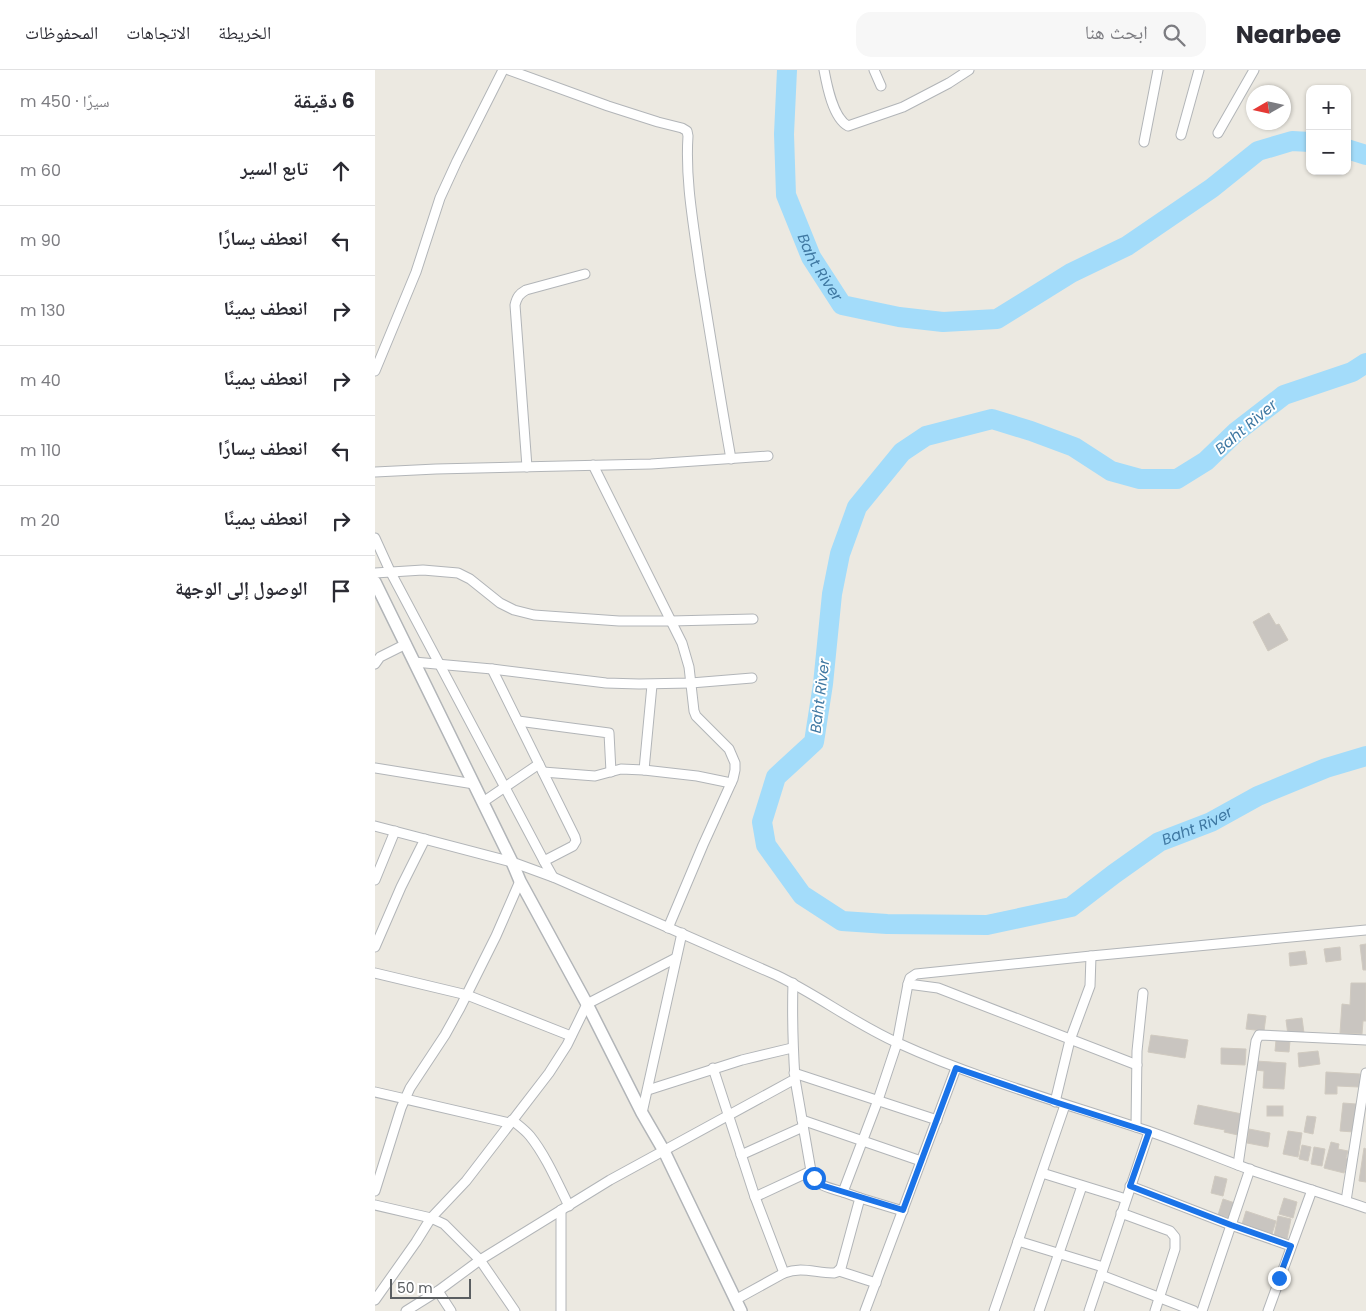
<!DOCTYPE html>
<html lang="ar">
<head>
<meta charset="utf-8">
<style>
	:root { --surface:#fff; --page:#f7f7f7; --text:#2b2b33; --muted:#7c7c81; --line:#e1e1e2 }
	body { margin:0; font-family:Poppins,"Noto Naskh Arabic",sans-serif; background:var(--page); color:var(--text); direction:rtl }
	.controls { position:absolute; right:15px; top:15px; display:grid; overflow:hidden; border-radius:10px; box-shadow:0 1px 4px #0004 }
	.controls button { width:45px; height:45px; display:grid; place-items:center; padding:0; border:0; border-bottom:1px solid var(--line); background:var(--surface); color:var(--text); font:25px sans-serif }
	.compass { position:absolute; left:871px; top:15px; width:45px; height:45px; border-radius:50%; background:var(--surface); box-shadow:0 1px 4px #0004; rotate:261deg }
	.scale { position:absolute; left:15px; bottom:12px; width:81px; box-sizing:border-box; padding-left:5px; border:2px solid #5a5e61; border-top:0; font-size:14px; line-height:18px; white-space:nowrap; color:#5a5e61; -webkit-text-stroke:4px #fff; paint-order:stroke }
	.stop { position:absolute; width:15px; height:15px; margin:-11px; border:4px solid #1a73e8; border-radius:50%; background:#fff }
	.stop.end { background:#1a73e8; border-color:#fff; box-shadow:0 1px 5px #0008 }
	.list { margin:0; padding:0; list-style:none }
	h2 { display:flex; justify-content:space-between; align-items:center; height:65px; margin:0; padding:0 20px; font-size:21px }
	h2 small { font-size:16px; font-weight:400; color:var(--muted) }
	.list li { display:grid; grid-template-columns:32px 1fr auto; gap:15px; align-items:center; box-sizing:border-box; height:70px; padding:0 20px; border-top:1px solid var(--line) }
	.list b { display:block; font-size:19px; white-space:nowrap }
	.list em { font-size:16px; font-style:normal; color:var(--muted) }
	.icon { flex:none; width:28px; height:28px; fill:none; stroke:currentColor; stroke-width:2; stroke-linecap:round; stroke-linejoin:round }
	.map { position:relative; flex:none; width:991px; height:1241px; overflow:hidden; direction:ltr }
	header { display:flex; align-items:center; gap:30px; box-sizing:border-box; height:70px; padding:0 25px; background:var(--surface); border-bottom:1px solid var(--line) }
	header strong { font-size:24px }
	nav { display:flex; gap:28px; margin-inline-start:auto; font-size:18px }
	.search { width:350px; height:45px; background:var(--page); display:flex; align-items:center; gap:12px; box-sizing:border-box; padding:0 18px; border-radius:15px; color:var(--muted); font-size:19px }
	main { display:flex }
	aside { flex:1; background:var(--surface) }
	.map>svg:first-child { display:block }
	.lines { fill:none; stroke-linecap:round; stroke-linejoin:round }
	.river { stroke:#a3dcfa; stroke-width:20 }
	.building { fill:#c9c5c0; stroke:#d0cac0 }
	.minor-casing { stroke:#b2b5b8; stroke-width:11 }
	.tertiary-casing { stroke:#b2b5b8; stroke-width:14 }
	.minor { stroke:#fff; stroke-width:9 }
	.tertiary { stroke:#fff; stroke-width:11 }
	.route { stroke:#1a73e8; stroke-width:6 }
	.labels { text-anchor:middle; stroke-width:4; stroke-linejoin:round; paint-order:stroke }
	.water-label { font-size:15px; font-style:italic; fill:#3f78a2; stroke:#fff }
</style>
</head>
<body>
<header>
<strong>Nearbee</strong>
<div class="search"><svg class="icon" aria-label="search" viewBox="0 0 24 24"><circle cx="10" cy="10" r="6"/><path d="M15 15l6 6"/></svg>ابحث هنا</div>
<nav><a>الخريطة</a><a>الاتجاهات</a><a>المحفوظات</a></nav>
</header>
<main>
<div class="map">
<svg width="991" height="1241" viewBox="0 0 991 1241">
	<rect width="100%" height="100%" fill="#ece9e1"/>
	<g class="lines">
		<!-- river -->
		<g class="river">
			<path id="s1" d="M412 0 409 64 411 125 436 187 467 235 524 247 568 252 622 249 696 203 752 176 837 118 883 81 917 71 935 72"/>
			<path d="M972 79 991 85"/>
			<path id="s2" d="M991 293 977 302 909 325 861 362 831 391 802 409H765L736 401 699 377 656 361 617 349 551 366 527 382 482 437 465 484 457 524 448 614 439 672 401 707 387 752 391 775 427 825 467 851 512 854 612 855 696 837 739 804 784 772 836 752 883 726 951 698 991 686"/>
		</g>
	</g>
	<!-- building -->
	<g class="building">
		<path d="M894 543 901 555 904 554 913 570 893 581 878 552Z"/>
		<path d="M991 874V900H988L985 875Z"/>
		<path d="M965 877 966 890 951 892 949 879Z"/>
		<path d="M930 881 932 894 915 896 914 883Z"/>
		<path d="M976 913H991V951H988L987 964 965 963 967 934 975 935Z"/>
		<path d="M873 944 891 946 889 961 871 959Z"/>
		<path d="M927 948 929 963 913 965 911 950Z"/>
		<path d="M776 965 813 970 810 988 773 982Z"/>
		<path d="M901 970 915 971 914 982 900 981Z"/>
		<path d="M846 978 871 979 870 995 846 994Z"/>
		<path d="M943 981 945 994 924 997 923 983Z"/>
		<path d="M881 991 911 993 909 1019 888 1018 889 1001 880 1000Z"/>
		<path d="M951 1002 985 1004 984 1017 962 1016V1024H950Z"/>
		<path d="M968 1033 981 1034 979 1062 965 1061Z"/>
		<path d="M823 1035 867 1044 863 1065 849 1062 850 1060 819 1054Z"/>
		<rect x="892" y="1036" width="16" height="10"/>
		<path d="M932 1046 941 1047 938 1064 929 1062Z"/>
		<path d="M874 1059 895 1063 893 1077 872 1073Z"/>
		<path d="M913 1061 927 1063 923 1087 908 1084Z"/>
		<path d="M956 1072 964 1074 963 1079 973 1081 971 1088 973 1089 969 1103 949 1098Z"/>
		<path d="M927 1075 936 1077 933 1091 924 1089Z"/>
		<path d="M939 1077 950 1079 947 1096 936 1094Z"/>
		<path d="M989 1078 991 1079V1112L984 1111Z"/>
		<path d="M840 1106 852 1109 848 1126 836 1123Z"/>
		<path d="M909 1128 922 1132 918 1148 904 1144Z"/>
		<path d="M848 1129 860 1133 855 1148 843 1145Z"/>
		<path d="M871 1141 901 1151 897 1164 867 1154Z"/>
		<path d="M903 1146 916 1149 912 1169 899 1166Z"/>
	</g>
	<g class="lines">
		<defs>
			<g id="minor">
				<path d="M134 0 233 36 283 52 307 58 312 61 313 66C310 111 319 157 325 202 335 264 345 327 356 389"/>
				<path d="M449 0C452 16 458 48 473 56L528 37 574 13 594 0"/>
				<path d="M499 0 506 16"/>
				<path d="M843 63 879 0"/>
				<path d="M806 65 824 0"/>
				<path d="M769 72 783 0"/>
				<path d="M0 301 41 202 65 128 82 91 128 0"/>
				<path d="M218 395 307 573 314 597 319 641 321 646 354 679 360 693V700L358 709 328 775 293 858"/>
				<path d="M152 397 140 235C142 227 144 224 151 220L210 204"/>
				<path d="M0 402 61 399 276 394 393 386"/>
				<path d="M0 468 15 501 169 791 178 807"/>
				<path d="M0 503 48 500 83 503 95 509 125 533 139 540 159 545 244 551H296L378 549"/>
				<path d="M39 592 117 599 231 613 264 614 316 613 377 608"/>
				<path d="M0 594 5 587 31 574"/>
				<path d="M117 599 200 767 201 771 198 776 169 791"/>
				<path d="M143 651 234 663 236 702"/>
				<path d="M0 698 99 714"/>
				<path d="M269 700 277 615"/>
				<path d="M168 702 220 706 246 699 269 700 322 706 356 713"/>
				<path d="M108 732 164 694"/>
				<path d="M0 756 137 792 178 807 401 905C443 925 480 954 523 973 604 1010 689 1033 773 1061 808 1073 841 1087 876 1100 914 1113 953 1125 991 1138"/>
				<path d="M0 810 20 761"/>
				<path d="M0 877 26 817 50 769"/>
				<path d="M0 903 92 925 196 966"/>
				<path d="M533 914 563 918 762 995"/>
				<path d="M338 998 380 1127 409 1203"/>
				<path d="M419 1003 562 1050"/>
				<path d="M420 1009 436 1101C442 1117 452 1117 468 1122"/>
				<path d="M273 1020 367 990 417 978"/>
				<path d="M0 1022 134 1053"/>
				<path d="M680 1032 695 970 715 916 716 886"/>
				<path d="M267 1043 307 863"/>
				<path d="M137 1050C143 1055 150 1060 155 1066 171 1086 182 1112 194 1136"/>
				<path d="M427 1050 546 1091"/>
				<path d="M761 1057 762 981 768 923"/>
				<path d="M366 1085 428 1057"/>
				<path d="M863 1095 881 971 884 965 991 970"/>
				<path d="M667 1103 751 1129"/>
				<path d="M755 1116 856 1155 916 1176"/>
				<path d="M0 1121 26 1038 35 1018 70 965 85 938 121 866 145 811"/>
				<path d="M380 1127 436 1101"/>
				<path d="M485 1128 528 1141"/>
				<path d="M971 1131 991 1003"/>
				<path d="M0 1135 56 1148 69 1154 105 1190 140 1241"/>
				<path d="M186 1140V1241"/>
				<path d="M746 1143 795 1161 800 1167V1179L780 1241"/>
				<path d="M643 1171 728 1197"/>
				<path d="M464 1201 501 1213"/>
				<path d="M726 1205 819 1241"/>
				<path d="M63 1221 76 1241"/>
				<path d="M0 1230 41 1172 56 1148 91 1111 174 1003 192 975 212 934 301 888"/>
				<path d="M360 1230 409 1203C427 1196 440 1203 459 1203L462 1202 466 1198 485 1128 468 1122 503 1030 522 973 533 914 535 908 541 904 716 886 991 860"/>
				<path d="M31 1241 63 1221 105 1190 235 1110 420 1009C418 977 417 945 418 913"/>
				<path d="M490 1241 581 998"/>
				<path d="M619 1241 690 1035"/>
				<path d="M664 1241 707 1116"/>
				<path d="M714 1241 774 1062"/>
				<path d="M827 1241 875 1099"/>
				<path d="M893 1241 937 1120"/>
			</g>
			<path id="tertiary" d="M0 512 137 792 145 811 212 934 267 1043 289 1081 366 1241"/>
		</defs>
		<!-- minor casing -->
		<use href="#minor" class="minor-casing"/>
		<!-- tertiary casing -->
		<use href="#tertiary" class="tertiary-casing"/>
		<!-- minor -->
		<use href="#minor" class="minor"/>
		<!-- tertiary -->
		<use href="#tertiary" class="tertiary"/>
	</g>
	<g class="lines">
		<!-- route -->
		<path class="route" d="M439 1108 442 1112 446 1115 528 1140 581 998 680 1032 774 1062 755 1116 856 1155 916 1176 904 1208"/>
	</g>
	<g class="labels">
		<!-- water labels -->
		<g class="water-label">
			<text dy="5" stroke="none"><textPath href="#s1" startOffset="205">Baht River</textPath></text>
			<text transform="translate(871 357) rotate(-40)" y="5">Baht River</text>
			<text transform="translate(445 626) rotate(-83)" y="5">Baht River</text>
			<text dy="5" stroke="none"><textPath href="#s2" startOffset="1444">Baht River</textPath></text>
		</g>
	</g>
</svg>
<div class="controls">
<button>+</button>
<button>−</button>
</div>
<svg class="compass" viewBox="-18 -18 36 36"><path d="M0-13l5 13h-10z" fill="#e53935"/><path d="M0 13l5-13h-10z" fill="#7c7c81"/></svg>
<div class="scale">50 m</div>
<div class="stop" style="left:439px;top:1108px"></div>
<div class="stop end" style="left:904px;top:1208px"></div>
</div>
<aside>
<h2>6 دقيقة<small>سيرًا · 450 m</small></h2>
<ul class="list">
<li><svg class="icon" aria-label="ahead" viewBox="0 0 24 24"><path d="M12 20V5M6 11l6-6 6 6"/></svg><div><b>تابع السير</b></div><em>60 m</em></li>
<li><svg class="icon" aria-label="left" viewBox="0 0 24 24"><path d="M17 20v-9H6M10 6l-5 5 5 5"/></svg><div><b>انعطف يسارًا</b></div><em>90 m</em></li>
<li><svg class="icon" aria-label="right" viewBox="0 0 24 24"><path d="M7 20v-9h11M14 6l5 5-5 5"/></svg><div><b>انعطف يمينًا</b></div><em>130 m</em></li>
<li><svg class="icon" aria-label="right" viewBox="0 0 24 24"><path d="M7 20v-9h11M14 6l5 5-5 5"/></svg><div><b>انعطف يمينًا</b></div><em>40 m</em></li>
<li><svg class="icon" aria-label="left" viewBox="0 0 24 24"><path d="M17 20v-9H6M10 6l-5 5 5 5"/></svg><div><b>انعطف يسارًا</b></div><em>110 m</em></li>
<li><svg class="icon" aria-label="right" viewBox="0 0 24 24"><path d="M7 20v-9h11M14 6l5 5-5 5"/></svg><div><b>انعطف يمينًا</b></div><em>20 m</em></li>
<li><svg class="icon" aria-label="arrive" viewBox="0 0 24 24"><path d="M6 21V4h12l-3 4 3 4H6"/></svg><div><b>الوصول إلى الوجهة</b></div></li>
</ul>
</aside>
</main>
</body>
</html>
